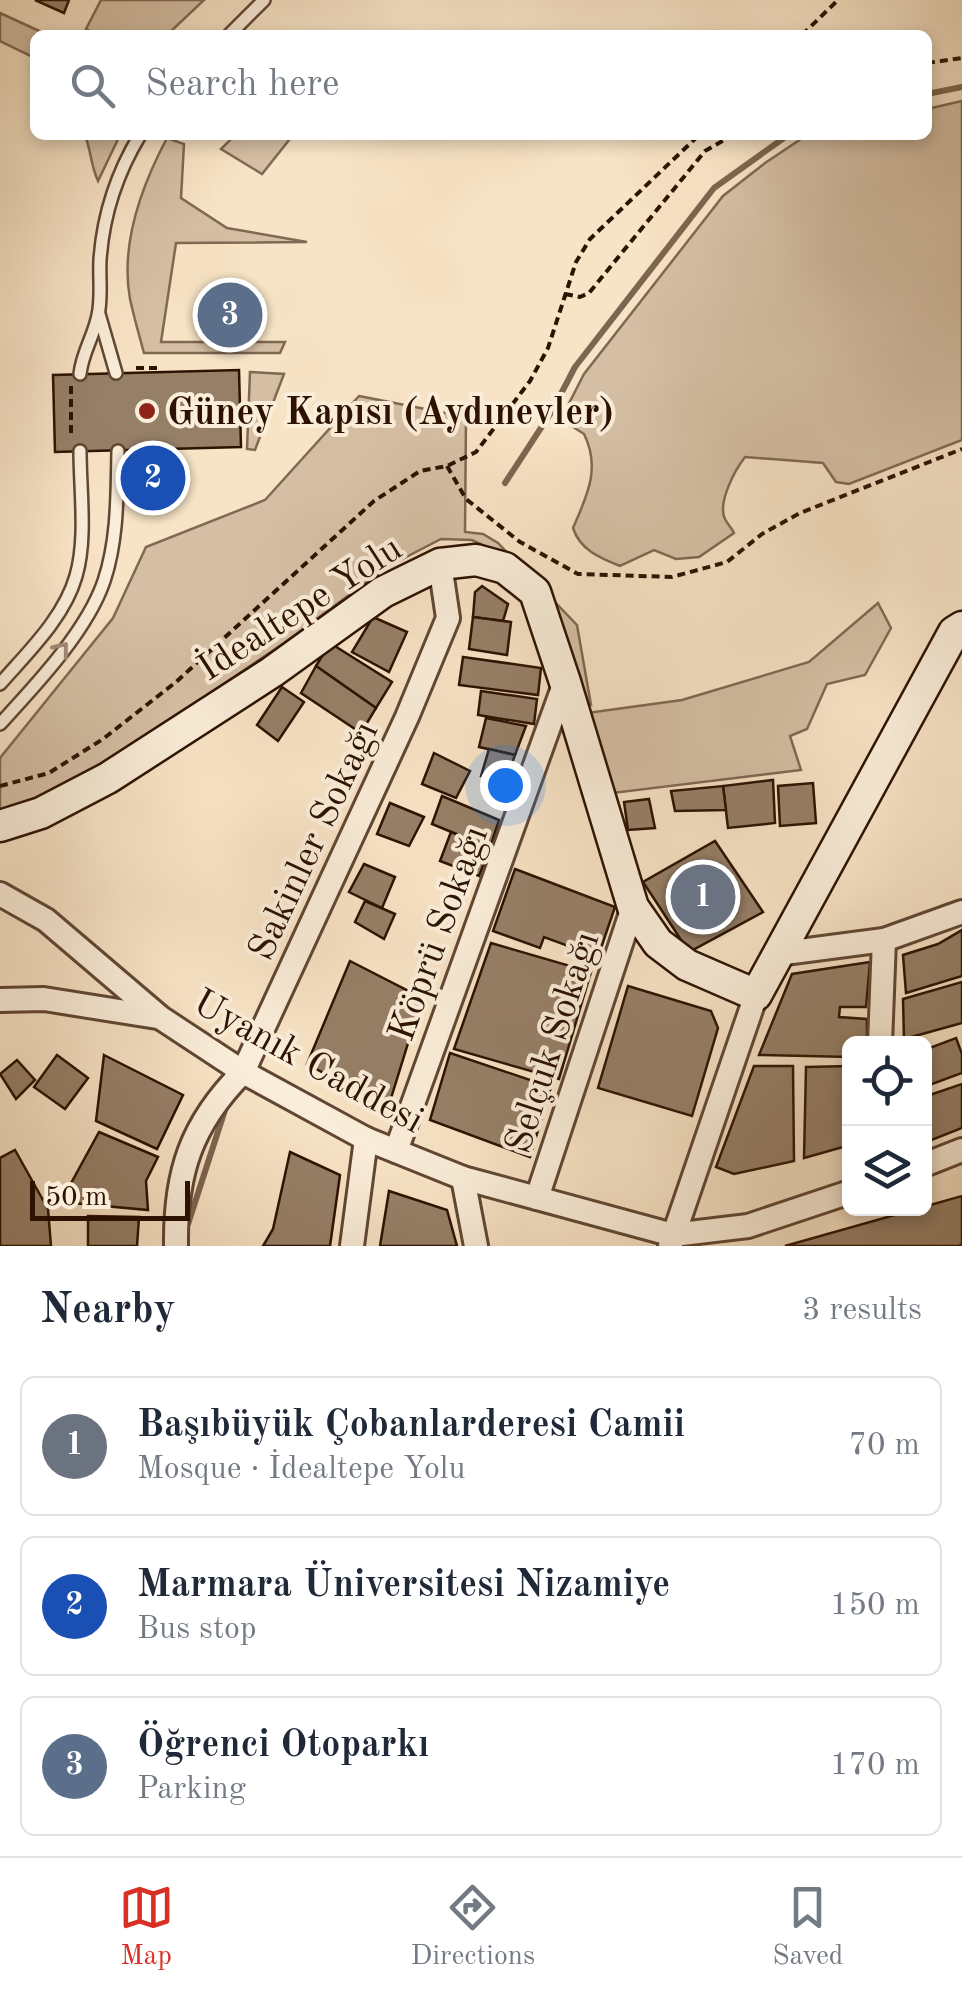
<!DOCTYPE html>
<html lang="en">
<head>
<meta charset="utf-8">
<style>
	:root { --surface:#fff; --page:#f6f6f7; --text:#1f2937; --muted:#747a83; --line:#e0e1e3; --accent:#d93025 }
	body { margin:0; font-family:"Old Standard TT",serif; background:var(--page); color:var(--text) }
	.controls { position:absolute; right:30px; bottom:30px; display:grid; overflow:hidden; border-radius:15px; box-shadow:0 5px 15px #0003 }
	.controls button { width:90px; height:90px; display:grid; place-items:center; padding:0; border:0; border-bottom:2px solid var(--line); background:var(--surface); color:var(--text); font:50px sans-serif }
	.scale { position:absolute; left:30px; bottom:25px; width:160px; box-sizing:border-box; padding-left:10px; border:5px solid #2d1202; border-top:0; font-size:28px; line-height:35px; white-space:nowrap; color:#2d1202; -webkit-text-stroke:8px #faedd9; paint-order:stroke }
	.you { position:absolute; left:505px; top:785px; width:35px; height:35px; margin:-25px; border:8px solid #fff; border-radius:50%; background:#1a73e8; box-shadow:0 0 0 15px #1a73e833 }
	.badge { display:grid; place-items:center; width:65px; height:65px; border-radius:50%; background:var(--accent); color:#fff; font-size:32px; font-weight:700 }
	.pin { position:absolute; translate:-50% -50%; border:5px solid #fff; box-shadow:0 2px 10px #0006 }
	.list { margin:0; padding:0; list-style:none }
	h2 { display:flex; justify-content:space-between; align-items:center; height:130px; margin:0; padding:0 40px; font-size:42px }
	h2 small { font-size:32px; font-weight:400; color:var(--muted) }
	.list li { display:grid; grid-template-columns:65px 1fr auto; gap:30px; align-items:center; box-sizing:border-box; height:140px; margin:0 20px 20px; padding:0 20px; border:2px solid var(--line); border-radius:15px }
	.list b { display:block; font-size:38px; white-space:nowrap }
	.list p { margin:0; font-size:32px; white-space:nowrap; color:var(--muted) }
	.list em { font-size:32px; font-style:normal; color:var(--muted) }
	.icon { flex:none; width:55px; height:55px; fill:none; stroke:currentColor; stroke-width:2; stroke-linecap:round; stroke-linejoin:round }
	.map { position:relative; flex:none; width:962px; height:1246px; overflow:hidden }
	.search { position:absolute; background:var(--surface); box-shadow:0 5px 15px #0003; left:30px; right:30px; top:30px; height:110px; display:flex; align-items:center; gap:25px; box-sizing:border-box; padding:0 35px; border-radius:15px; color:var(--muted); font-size:38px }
	.sheet { height:610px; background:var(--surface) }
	nav { display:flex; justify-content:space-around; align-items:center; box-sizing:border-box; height:140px; border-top:2px solid var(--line); background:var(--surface); font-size:28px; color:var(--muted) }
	nav a { display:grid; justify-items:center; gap:5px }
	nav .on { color:var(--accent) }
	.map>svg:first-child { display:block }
	.green { fill:#d5bfa4; stroke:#816853; stroke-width:2.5 }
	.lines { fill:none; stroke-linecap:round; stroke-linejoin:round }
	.stream { stroke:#7d654f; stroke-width:6 }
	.building { fill:#967f67; stroke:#2d1202; stroke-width:2.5 }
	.service-casing { stroke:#604633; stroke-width:16 }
	.minor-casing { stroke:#604633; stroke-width:28 }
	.secondary-casing { stroke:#2d1202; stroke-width:35 }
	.path { stroke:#2d1202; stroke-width:4; stroke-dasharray:8 5; stroke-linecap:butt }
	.service { stroke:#faedd9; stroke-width:11 }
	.minor { stroke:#faedd9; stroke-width:22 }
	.secondary { stroke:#faedd9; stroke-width:30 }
	.oneway { stroke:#9e8a78 }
	.poi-dot { fill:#8f2418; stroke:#faedd9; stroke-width:4 }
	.labels { text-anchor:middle; stroke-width:8; stroke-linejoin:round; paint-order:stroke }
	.poi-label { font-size:38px; font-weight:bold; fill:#2d1202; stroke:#faedd9; text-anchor:start }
	.street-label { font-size:38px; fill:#2d1202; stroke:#faedd9 }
</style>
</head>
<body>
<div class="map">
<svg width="962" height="1246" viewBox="0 0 962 1246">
	<rect width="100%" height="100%" fill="#f7e3c5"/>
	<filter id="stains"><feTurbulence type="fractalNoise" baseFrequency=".002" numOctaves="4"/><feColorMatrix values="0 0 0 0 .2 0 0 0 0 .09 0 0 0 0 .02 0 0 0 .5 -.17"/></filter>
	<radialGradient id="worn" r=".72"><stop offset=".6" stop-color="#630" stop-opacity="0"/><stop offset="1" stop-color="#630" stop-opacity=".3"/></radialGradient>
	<!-- green -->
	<g class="green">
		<path d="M101 0H204L167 35H97L86 29Z"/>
		<path d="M0 13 48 35H35V58L0 41Z"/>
		<path d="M962 101V440L849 484 836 482 823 463 745 457C735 470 717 503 725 519 728 525 732 528 734 533L699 557 676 559 654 550 620 566C600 558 580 550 573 528 587 496 601 468 584 434L561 419 584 374 723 196 765 163 807 135H927V109Z"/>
		<path d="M85 135H120L98 181C91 166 91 151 85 135Z"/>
		<path d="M235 135H293L262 174 221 149Z"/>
		<path d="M167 138 184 144 181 198 227 228 307 242 176 243 161 342H285L280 353H144C139 335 134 317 130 299 120 244 142 185 167 138Z"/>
		<path d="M250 372 284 374 255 450 247 449Z"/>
		<path d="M359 396 466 417 465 532 483 534 498 543 577 625 591 705 577 702 542 596 493 550 472 540 441 539 387 567 284 643 73 786 0 816V758L113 618 146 547 265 500Z"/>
		<path d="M878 603 891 628 865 675 827 684 807 729 790 736 801 770 613 793 587 713 682 700 809 662Z"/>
	</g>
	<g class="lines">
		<!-- stream -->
		<g class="stream">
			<path d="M927 94 962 87"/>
			<path d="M505 483 552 411 575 367 714 188 788 135"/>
			<path d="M188 1224 225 1110"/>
		</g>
	</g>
	<!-- building -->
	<g class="building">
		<path d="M35 0H69L64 13Z"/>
		<path d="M239 370 241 447 55 452 53 375Z"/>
		<path d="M482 586 508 604 503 621 473 617 475 592Z"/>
		<path d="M373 617 407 632 389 672 352 652Z"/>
		<path d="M473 617 511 622 507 655 469 649Z"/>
		<path d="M330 643 392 682 376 708 316 666Z"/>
		<path d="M463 657 541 668 538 695 459 685Z"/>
		<path d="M316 666 376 708 361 733 301 693Z"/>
		<path d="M282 687 304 702 278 741 257 725Z"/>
		<path d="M481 691 537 699 534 724 478 715Z"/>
		<path d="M486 718 526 726 515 755 479 747Z"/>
		<path d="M489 749 515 755 506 781 481 776Z"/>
		<path d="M434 753 470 771 456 798 422 784Z"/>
		<path d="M773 780 775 823 728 828 723 786Z"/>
		<path d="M813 783 816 823 780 826 778 786Z"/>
		<path d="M723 786 726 810 675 811 671 791Z"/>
		<path d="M442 796 499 820 490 848 432 824Z"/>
		<path d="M649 799 655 828 628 830 624 802Z"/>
		<path d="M390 803 424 817 409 846 377 834Z"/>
		<path d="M451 832 490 848 479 876 440 861Z"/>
		<path d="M715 841 763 912 689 952 643 882Z"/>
		<path d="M364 864 395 877 382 908 349 892Z"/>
		<path d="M515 869 615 907 598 957 544 937 540 948 493 931Z"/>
		<path d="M365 901 395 914 384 939 355 922Z"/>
		<path d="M962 930V976L906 993 903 955 938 944Z"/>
		<path d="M491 943 591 972 559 1079 454 1049Z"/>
		<path d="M350 961 422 998 388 1108 307 1064Z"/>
		<path d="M870 962 866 1007H840L839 1017 867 1019V1044H850V1057L759 1055 792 974Z"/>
		<path d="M962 982V1023L904 1039 903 999Z"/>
		<path d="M628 986 711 1011 718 1028 692 1116 598 1088Z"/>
		<path d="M956 1038 962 1054V1073L924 1087V1050Z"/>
		<path d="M450 1053 551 1087 530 1157 430 1120Z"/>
		<path d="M57 1055 88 1078 65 1109 34 1087Z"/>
		<path d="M104 1055 183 1095 157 1149 96 1121Z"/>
		<path d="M17 1060 35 1080 16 1099 0 1074Z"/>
		<path d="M754 1066H793L794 1161 734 1174 716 1167Z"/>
		<path d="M850 1066V1145L804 1158 806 1067Z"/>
		<path d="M962 1084V1128L924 1143V1097Z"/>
		<path d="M99 1132 158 1157 146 1181 148 1210 73 1203 69 1187Z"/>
		<path d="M15 1150 48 1209 51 1246H0V1158Z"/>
		<path d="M290 1152 340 1175 330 1246H263L273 1229Z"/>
		<path d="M389 1191 447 1210 457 1246H380Z"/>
		<path d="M962 1196V1244L959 1246H785Z"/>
		<path d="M88 1216 139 1217 137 1246H88Z"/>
	</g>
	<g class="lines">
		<defs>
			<g id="service">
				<path d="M229 35 264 0"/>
				<path d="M99 314 116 373"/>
				<path d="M80 374C82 353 94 336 98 315 102 298 99 278 100 260 103 216 117 173 140 135"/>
				<path d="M0 684C28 652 64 618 76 576 87 538 80 491 80 451"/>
				<path d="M0 724C36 685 87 631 104 581 118 539 117 494 118 451"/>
			</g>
			<g id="minor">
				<path d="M0 894 46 920 161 1018 243 1072 366 1139 463 1178 673 1235 748 1226 850 1192"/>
				<path d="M777 954 884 940 962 912"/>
				<path d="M0 1000 44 999 157 1017"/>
				<path d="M880 1044 884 940"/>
				<path d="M396 1151 565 682"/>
				<path d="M924 1165 962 1150"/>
				<path d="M463 1178 476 1246"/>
				<path d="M537 1198 633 907"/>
				<path d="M176 1246C175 1173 191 1124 243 1072L407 717 448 618 440 564"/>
				<path d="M352 1246 366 1139"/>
				<path d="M670 1246 756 995"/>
			</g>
			<path id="secondary" d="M0 826 41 813 108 778 272 672 383 592 440 564 476 560 505 568 535 592 565 682 633 907 658 943 687 965 756 995 954 632 962 627"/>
		</defs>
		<!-- service casing -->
		<use href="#service" class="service-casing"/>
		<!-- minor casing -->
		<use href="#minor" class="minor-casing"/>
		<!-- secondary casing -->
		<use href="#secondary" class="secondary-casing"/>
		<!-- path -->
		<g class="path">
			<path d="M802 35 838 0"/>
			<path d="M927 63 962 58"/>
			<path d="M565 294 580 297 589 293 705 151 733 135"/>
			<path d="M136 368H160"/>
			<path d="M71 386V436"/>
			<path d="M137 453H161"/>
			<path d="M447 466 466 499 520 542 578 574 672 577 727 562 762 534 800 513 962 449"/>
			<path d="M0 786 49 773 103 739 176 682 374 501 420 471 447 466 476 452 530 381 548 348 576 262 590 239 699 135"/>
		</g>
		<!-- service -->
		<use href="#service" class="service"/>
		<!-- minor -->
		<use href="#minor" class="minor"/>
		<!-- secondary -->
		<use href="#secondary" class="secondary"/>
	</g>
	<!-- one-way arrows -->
	<defs><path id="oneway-chevron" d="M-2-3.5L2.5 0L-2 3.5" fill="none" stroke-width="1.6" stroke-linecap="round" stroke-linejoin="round" transform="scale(2.5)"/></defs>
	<use class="oneway" href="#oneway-chevron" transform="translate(62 649) rotate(-52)"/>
	<!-- markers -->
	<circle class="poi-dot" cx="147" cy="411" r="10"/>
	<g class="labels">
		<!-- poi labels -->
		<g class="poi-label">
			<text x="167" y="424">Güney Kapısı (Aydınevler)</text>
		</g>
		<!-- street labels -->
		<g class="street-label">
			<text transform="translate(299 607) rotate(-33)" y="13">İdealtepe Yolu</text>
			<text transform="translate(312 840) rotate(-65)" y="13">Sakinler Sokağı</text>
			<text transform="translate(437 933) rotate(-70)" y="13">Köprü Sokağı</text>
			<text transform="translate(551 1042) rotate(-72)" y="13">Selçuk Sokağı</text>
			<text transform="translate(309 1060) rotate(29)" y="13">Uyanık Caddesi</text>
		</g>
	</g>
	<rect width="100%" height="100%" filter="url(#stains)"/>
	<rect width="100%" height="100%" fill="url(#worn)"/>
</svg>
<div class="controls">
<button><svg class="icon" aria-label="locate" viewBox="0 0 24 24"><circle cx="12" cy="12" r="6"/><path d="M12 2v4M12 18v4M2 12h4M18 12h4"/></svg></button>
<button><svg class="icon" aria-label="layers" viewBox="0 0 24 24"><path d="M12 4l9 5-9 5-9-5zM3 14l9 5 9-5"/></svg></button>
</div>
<div class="scale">50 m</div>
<div class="you"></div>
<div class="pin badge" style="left:703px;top:897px;background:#6b7280">1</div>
<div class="pin badge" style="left:153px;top:478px;background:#1a4fb4">2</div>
<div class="pin badge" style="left:230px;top:315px;background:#5c6f8a">3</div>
<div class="search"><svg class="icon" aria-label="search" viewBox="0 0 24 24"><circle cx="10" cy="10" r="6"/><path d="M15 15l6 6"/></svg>Search here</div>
</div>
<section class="sheet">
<h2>Nearby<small>3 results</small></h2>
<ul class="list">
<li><span class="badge" style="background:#6b7280">1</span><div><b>Başıbüyük Çobanlarderesi Camii</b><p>Mosque · İdealtepe Yolu</p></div><em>70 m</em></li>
<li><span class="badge" style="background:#1a4fb4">2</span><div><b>Marmara Üniversitesi Nizamiye</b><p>Bus stop</p></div><em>150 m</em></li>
<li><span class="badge" style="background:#5c6f8a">3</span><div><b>Öğrenci Otoparkı</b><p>Parking</p></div><em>170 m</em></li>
</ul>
</section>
<nav>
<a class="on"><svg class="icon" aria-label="map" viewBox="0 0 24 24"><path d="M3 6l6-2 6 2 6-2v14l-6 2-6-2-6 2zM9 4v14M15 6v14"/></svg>Map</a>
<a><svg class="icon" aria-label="directions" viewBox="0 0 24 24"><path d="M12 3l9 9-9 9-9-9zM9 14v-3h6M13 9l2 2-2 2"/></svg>Directions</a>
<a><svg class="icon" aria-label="saved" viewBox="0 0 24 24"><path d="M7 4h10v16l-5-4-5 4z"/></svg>Saved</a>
</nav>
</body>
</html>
